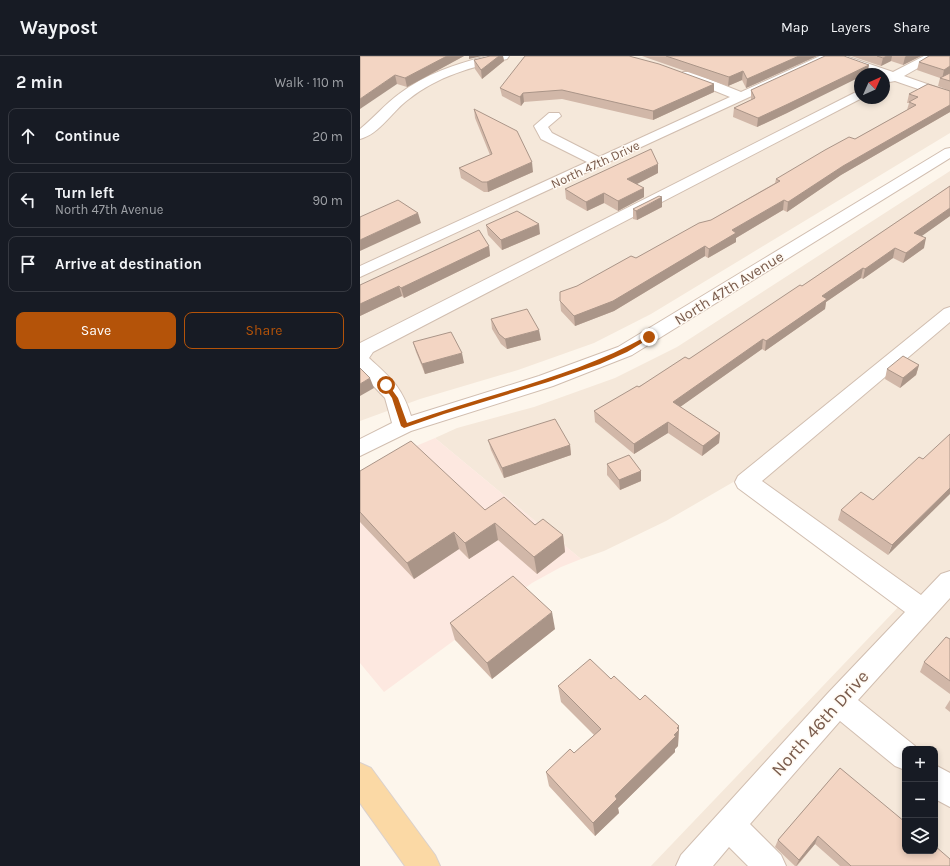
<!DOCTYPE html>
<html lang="en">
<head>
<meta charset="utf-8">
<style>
	:root { --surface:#171b24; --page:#242831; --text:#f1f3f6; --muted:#9ea1a6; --line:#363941; --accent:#b45309 }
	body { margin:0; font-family:Karla,sans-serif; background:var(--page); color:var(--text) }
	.controls { position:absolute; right:12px; bottom:12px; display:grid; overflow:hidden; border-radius:8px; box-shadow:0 2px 6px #0003 }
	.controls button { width:36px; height:36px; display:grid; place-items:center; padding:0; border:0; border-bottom:1px solid var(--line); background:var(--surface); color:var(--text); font:20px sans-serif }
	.compass { position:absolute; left:494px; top:12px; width:36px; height:36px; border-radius:50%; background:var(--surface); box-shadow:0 2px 6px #0003; rotate:45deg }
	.stop { position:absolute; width:12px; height:12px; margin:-9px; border:3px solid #b45309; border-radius:50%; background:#fff }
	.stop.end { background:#b45309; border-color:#fff; box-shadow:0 1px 4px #0008 }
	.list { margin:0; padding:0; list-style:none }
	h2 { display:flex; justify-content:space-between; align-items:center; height:52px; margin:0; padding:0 16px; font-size:17px }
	h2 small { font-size:13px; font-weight:400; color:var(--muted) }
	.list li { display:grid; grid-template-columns:26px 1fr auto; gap:12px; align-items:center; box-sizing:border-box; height:56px; margin:0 8px 8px; padding:0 8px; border:1px solid var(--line); border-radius:8px }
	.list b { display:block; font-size:15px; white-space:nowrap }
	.list p { margin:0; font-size:13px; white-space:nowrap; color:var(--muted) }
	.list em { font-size:13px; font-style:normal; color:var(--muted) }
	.actions { display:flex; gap:8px; padding:12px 16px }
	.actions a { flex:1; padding:9px 0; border:1px solid var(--accent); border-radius:8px; text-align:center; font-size:14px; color:var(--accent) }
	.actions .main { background:var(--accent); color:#fff }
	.icon { flex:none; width:22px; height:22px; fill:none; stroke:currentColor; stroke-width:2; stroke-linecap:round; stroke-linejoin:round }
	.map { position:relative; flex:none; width:590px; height:810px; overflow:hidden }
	header { display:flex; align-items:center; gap:24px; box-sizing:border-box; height:56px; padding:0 20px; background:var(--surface); border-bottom:1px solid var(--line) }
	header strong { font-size:19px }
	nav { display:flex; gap:22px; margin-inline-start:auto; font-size:14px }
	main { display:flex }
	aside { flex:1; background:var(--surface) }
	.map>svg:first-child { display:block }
	.residential { fill:#f5e8da; fill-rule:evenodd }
	.commercial { fill:#fde8e0 }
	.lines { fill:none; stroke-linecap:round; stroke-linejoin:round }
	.minor-casing { stroke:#d1beb0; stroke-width:2 }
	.major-casing { stroke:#dad1cd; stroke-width:2 }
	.minor { fill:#fff; fill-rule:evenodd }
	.major { fill:#fbd9a5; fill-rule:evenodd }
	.wall { fill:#d1b7a8 }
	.shaded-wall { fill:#aa9588 }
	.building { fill:#f3d5c3; stroke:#aa9588 }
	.route { fill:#b45309 }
	.labels { text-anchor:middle; stroke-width:3; stroke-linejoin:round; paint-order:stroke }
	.far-street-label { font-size:13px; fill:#7a5c4d; stroke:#fffaf3 }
	.street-label { font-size:15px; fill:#7a5c4d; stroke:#fffaf3 }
	.near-street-label { font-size:18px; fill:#7a5c4d; stroke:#fffaf3 }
</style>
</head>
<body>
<header>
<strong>Waypost</strong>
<nav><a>Map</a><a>Layers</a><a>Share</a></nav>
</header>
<main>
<aside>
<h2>2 min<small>Walk · 110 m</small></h2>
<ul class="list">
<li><svg class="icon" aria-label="ahead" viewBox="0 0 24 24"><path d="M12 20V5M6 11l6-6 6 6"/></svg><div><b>Continue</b></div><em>20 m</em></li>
<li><svg class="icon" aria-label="left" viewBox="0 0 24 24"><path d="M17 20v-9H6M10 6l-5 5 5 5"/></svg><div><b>Turn left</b><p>North 47th Avenue</p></div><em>90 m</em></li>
<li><svg class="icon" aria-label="arrive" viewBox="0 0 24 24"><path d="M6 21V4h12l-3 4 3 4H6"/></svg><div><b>Arrive at destination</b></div></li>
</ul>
<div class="actions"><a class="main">Save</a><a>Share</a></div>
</aside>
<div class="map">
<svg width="590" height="810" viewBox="0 0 590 810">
	<rect width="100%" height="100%" fill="#fdf6ec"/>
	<!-- residential -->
	<g class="residential">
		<path d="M0 0H590V77L291 258 234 287 158 314 60 343 0 365ZM500 18H524V42H500Z"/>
		<path d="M590 115V810H291L545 544 375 425 306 465 244 495 221 503 75 382 97 372 174 351 255 322 317 291ZM545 693H575V795H545Z"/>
	</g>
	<!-- commercial -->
	<path class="commercial" d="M75 382 221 503 201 511 172 527 24 636 0 607V417L23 404Z"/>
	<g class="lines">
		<defs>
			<g id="minor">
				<path d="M127 0H149L147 3C112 11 78 20 49 43 33 54 20 78 0 83V73C14 62 25 48 39 38 65 18 96 8 127 0Z"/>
				<path d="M460 0H486L533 16 564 0H579L544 20 590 36V44L535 25 524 27V18H514L476 5 474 2 0 221V210L227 106 181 83 174 70 189 57H199L201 60 188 71 192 77 239 101 370 41 323 22 321 19 323 16H331L381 36Z"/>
				<path d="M500 34V42H502L13 296 9 302C31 322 42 331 51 360L179 320 258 291 585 93 590 92V102L272 299 193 330 51 375 0 400V383L32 367 25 342 0 316V287Z"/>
				<path d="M590 251V266L402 425 561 539 581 518 590 515V542L498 644 555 690 557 693H545V714L535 710 480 665 390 768 421 799 426 810H388L369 791 353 810H316L321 799 468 637 545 556 378 432 375 426 378 420 584 253Z"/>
				<path d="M575 709 590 717V751L575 743Z"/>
			</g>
			<path id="major" d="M0 707 11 712 75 799 80 810H45L0 747Z"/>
		</defs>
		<!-- minor casing -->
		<use href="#minor" class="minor-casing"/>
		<!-- major casing -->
		<use href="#major" class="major-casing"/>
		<!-- minor -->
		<use href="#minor" class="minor"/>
		<!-- major -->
		<use href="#major" class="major"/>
	</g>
	<!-- wall -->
	<g class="wall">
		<path d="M0 0H104L47 31 37 28Z"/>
		<path d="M130 0H143L144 5 122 23 115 13 114 4Z"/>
		<path d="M282 0H457L386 32 382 24 368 30Z"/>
		<path d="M491 0H561L543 9 531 5 521 10Z"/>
		<path d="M590 0V35L578 30 580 22 557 14 559 6Z"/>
		<path d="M509 9 507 17 506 18H500L427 57 397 71 373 61 374 52 391 44V34Z"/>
		<path d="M354 28V36L293 64 202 43 164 46 161 50 142 40 140 32Z"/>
		<path d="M590 35V56L481 119 427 156 423 154 376 182V186L348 202 345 200 254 255 215 270 201 255 200 245 217 230 276 202 351 164 415 127 416 123 495 83 547 54 549 47H547L549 38Z"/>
		<path d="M114 53 173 116 128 136H124L101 122 99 112 130 99 115 62Z"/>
		<path d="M298 117 277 128 284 132V141L258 155 244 147 227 155 206 143 205 133Z"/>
		<path d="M590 130V160L561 180 564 192 543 207 533 202 503 223 501 222 466 246 465 253 405 295 402 293 320 351 360 377 359 387 342 400 308 377 274 398 235 366 234 355 329 303 442 230Z"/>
		<path d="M302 151 277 164 273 163V153Z"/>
		<path d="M126 169 180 178 142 194 128 179Z"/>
		<path d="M129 190 130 200 44 242 42 240 0 260V229Z"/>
		<path d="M131 263 181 284 147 293 141 288 132 273Z"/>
		<path d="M53 286 104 307 65 318 56 296Z"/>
		<path d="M559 309 556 319 540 332 525 323 527 313Z"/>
		<path d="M128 384 210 389 211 399 144 422 131 394Z"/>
		<path d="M563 403 528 499 478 464 481 454 513 444Z"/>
		<path d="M247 408 281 415V425L260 434 247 419Z"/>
		<path d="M0 415 175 469 203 479 205 496 177 518 138 484 109 503 99 493 54 523 0 466Z"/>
		<path d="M90 567 195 573 132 623 95 584Z"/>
		<path d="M590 583V638L560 616 564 606Z"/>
		<path d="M251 623 280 644 319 670 318 690 315 693V696L258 752 259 757 235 780 189 730 186 716 214 697 234 679 201 646 198 630Z"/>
		<path d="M590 644V656L585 652Z"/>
		<path d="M480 712 590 810H480L455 788 437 810H435L415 791 418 784Z"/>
	</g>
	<!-- shaded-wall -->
	<g class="shaded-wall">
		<path d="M87 0H104L47 31 45 22Z"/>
		<path d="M109 0H122L109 3Z"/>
		<path d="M139 0H143L144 5 122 23 121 14Z"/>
		<path d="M439 0H457L386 32 387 23Z"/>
		<path d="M527 0H532L531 5 521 10 523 2Z"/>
		<path d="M546 0H561L543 9 545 1Z"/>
		<path d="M509 9 507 17 506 18H500V21L427 57 397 71 398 62Z"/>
		<path d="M590 10V18L582 23 584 14Z"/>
		<path d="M383 15 382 24 368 30 369 21Z"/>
		<path d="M35 19 37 28 0 53V43Z"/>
		<path d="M354 28V36L293 64V55Z"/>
		<path d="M163 37 164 46 161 50 160 41Z"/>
		<path d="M590 49V56L481 119 427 156 428 146 483 110Z"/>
		<path d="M172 106 173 116 128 136 127 126Z"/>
		<path d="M298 108V117L267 133V123Z"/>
		<path d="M284 132V141L258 155V145Z"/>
		<path d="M244 137V147L227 155 226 146Z"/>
		<path d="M302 141V151L277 164 276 155Z"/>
		<path d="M424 144 423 154 376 182V186L348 202 349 193 372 174Z"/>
		<path d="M590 152V160L552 187 554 177Z"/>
		<path d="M58 157 61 167 0 195V184Z"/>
		<path d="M179 168 180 178 142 194 141 184Z"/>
		<path d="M566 182 564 192 543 207 546 197Z"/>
		<path d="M129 190 130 200 44 242 41 232Z"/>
		<path d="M345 190V200L254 255 215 270 214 260Z"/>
		<path d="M535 192 533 202 503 223 505 213Z"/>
		<path d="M503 212 501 222 466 246 465 253 405 295 406 285 462 240Z"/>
		<path d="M39 230 42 240 0 260V248Z"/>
		<path d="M179 274 181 284 147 293 145 283Z"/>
		<path d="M403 283 402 293 313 356V346Z"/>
		<path d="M102 297 104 307 65 318 62 308Z"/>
		<path d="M559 309 556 319 540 332 543 322Z"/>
		<path d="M10 322 14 332 0 340V328Z"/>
		<path d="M308 366V377L274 398V388Z"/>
		<path d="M360 377 359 387 342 400 343 390Z"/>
		<path d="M210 389 211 399 144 422 142 412Z"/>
		<path d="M281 415V425L260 434 259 424Z"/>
		<path d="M590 432V438L528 499 532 489Z"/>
		<path d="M135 467 138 484 109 503 105 487Z"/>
		<path d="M94 476 99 493 54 523 47 507Z"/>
		<path d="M203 479 205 496 177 518 174 501Z"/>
		<path d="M192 556 195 573 132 623 127 607Z"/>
		<path d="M319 670 318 690 315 693V696L258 752 259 757 235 780 233 767 255 740 314 679 317 672Z"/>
		<path d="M458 780 455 788 436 810 439 804Z"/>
	</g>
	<!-- building -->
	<g class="building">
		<path d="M0 0H87L45 22 35 19 0 43Z"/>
		<path d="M130 0H139L121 14 114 4Z"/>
		<path d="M165 0H269L299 8 354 28 293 55 202 34 163 37 160 41 140 32Z"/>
		<path d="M306 0H439L387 23 383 15 369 21Z"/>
		<path d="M465 0H484L509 9 428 48 398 62 374 52 395 42 391 34Z"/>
		<path d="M517 0H527L523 2Z"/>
		<path d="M569 0H590V10L584 14 559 6Z"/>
		<path d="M590 17V25L580 22Z"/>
		<path d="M568 28 590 35V49L483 110 428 146 424 144 372 174 376 177 349 193 345 190 253 245 214 260 200 245V236L217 230 271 200 276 202 339 167 351 164 420 125 416 123 465 94 489 81 495 83 556 49 549 46 558 41 549 38Z"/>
		<path d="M114 53 157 75 172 106 127 126H122L99 112 132 98Z"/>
		<path d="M291 93 298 108 267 123 284 132 258 145 244 137 226 146 205 133Z"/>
		<path d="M590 130V152L554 177 566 182 546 197 535 192 505 213 503 212 462 240 467 243 406 285 403 283 313 346 360 377 343 390 308 366 274 388 234 355 277 330 279 331 325 301 329 303 440 229 442 230Z"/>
		<path d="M299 140 302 141 276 155 273 153Z"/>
		<path d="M38 144 58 157 0 184V161Z"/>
		<path d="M157 155 179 168 141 184 126 169Z"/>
		<path d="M119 174 129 190 41 232 39 230 0 248V229Z"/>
		<path d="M167 253 179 274 145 283 139 278 131 263Z"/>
		<path d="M91 276 102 297 62 308 53 286Z"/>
		<path d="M543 300 559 309 543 322 527 313Z"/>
		<path d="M0 312 10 322 0 328Z"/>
		<path d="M195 363 210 389 142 412 128 384Z"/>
		<path d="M590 378V432L532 489 481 454 501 436 513 444 559 401 563 403Z"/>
		<path d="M51 385 125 454 144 441 175 469 183 463 203 479 174 501 135 467 105 487 94 476 47 507 0 456V415Z"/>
		<path d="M269 399 281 415 259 424 247 408Z"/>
		<path d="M153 520 192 556 127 607 90 567Z"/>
		<path d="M586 581 590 583V625L564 606Z"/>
		<path d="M230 603 251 623 254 620 280 644 285 639 319 670 317 672 319 674 314 679 316 680 255 740 257 743 233 767 186 716 210 693 214 697 241 673 198 630Z"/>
		<path d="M480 712 545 766V795H575V790L590 803V810H491L458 780 439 804 418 784Z"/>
	</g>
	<!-- route -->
	<path class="route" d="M287 280 292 281 267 296 240 308 188 326 84 358 44 372 41 370 32 342 23 329 28 328 38 342 47 367C127 338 212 322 287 280Z"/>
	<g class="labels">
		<!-- far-street labels -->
		<g class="far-street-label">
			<text transform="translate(235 108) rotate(-25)" y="5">North 47th Drive</text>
		</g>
		<!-- street labels -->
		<g class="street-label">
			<text transform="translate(369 232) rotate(-32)" y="5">North 47th Avenue</text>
		</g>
		<!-- near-street labels -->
		<g class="near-street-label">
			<text transform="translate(460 667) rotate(-48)" y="6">North 46th Drive</text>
		</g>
	</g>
</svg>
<div class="controls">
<button>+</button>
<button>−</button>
<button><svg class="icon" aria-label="layers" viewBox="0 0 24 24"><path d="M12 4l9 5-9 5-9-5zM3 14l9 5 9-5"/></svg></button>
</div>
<svg class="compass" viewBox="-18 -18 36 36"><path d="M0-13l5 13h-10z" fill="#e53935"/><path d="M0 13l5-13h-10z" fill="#9ea1a6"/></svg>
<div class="stop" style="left:26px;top:329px"></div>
<div class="stop end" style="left:289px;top:281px"></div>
</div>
</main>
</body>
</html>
